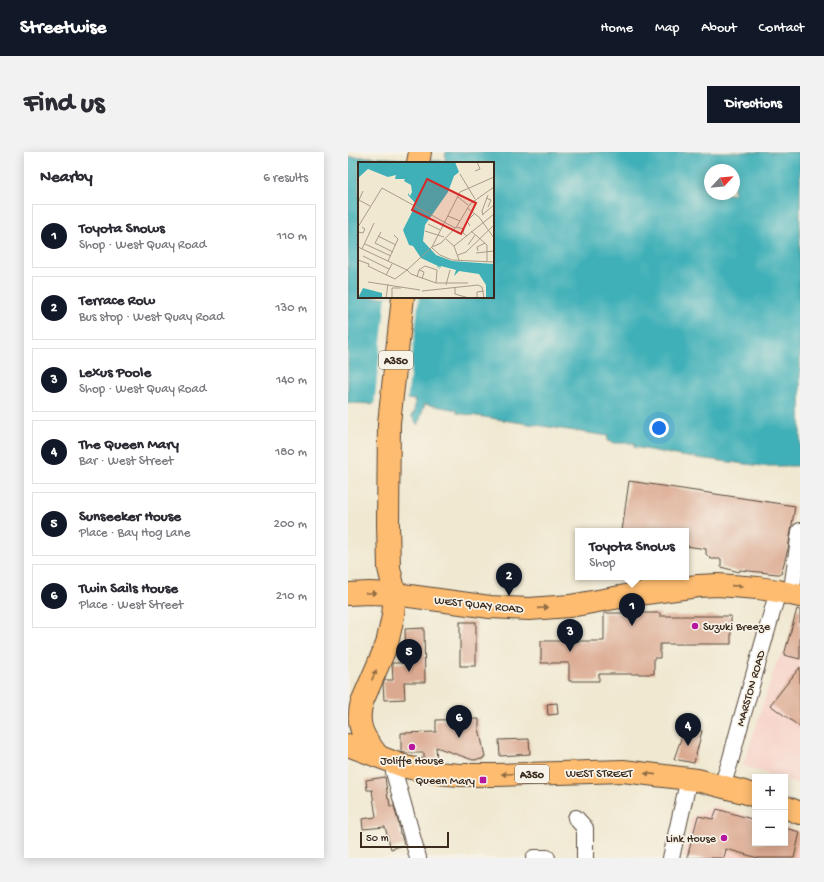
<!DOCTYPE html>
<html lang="en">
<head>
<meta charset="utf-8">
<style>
	:root { --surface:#fff; --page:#f2f2f3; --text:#2b2b33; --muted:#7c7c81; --line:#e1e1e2; --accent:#111827 }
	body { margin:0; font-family:"Gochi Hand",sans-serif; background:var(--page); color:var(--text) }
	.controls { position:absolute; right:12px; bottom:12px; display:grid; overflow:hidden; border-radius:0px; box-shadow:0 2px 10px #0003 }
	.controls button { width:36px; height:36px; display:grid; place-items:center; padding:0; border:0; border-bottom:1px solid var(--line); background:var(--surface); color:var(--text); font:20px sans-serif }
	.compass { position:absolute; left:356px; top:12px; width:36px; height:36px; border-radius:50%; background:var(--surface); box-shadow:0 2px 10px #0003; rotate:64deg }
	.scale { position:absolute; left:12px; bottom:10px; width:89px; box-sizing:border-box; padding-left:4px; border:2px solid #3b2a1e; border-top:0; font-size:11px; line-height:14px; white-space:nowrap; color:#3b2a1e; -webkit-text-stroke:3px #f7f3e8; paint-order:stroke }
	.you { position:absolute; left:311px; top:276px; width:14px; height:14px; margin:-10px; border:3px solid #fff; border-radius:50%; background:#1a73e8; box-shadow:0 0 0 6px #1a73e833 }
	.badge { display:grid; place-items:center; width:26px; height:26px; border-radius:50%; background:var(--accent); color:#fff; font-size:13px; font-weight:700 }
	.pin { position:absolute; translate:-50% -33px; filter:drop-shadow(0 1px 2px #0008) }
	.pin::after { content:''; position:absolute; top:21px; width:14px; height:12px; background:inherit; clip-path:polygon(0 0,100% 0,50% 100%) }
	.popup { position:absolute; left:227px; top:376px; width:114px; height:52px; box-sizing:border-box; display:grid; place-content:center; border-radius:0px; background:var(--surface); filter:drop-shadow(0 1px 3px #0005); font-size:13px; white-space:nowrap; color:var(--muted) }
	.popup b { font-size:15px; color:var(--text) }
	.popup::after { content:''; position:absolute; left:50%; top:100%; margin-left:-8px; border:8px solid transparent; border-top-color:var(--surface) }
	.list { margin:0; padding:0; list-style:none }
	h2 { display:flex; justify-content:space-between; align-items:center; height:52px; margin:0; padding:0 16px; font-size:17px }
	h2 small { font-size:13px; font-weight:400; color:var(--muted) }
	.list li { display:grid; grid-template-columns:26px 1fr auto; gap:12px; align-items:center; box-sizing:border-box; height:64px; margin:0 8px 8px; padding:0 8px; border:1px solid var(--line); border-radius:0px }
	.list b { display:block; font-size:15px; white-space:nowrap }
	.list p { margin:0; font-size:13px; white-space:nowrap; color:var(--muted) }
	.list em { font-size:13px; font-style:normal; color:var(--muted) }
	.map { position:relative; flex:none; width:452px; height:706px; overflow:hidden; border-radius:0px }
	header { display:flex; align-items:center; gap:24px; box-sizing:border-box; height:56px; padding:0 20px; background:var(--accent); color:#fff }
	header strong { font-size:19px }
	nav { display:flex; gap:22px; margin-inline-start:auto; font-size:14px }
	.intro { display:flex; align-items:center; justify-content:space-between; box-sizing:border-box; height:96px; padding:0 24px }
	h1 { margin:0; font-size:28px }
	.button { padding:10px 18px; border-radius:0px; background:var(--accent); color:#fff; font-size:14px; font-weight:700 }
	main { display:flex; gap:24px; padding:0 24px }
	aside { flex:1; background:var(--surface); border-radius:0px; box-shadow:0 2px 10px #0003 }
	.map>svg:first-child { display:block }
	.built { fill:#f7d1c7 }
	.water { fill:#3fb0b8; stroke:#3d6d6b; fill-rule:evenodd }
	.pier { fill:#f0e8d0 }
	.building { fill:#dba990 }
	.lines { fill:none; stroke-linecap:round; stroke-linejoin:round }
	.minor-casing { stroke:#564639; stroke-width:18 }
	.highway-casing { stroke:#564639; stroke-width:24 }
	.minor { stroke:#fff; stroke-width:16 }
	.highway { stroke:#fdbc70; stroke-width:22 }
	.oneway { fill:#926c43 }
	.poi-dot { fill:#b5179e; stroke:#f7f3e8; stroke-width:1.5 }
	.labels { text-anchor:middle; stroke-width:3.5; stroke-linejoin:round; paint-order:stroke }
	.shield { fill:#f7f3e8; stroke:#73665b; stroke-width:1 }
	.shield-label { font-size:11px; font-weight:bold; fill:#3b2a1e }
	.street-label { font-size:12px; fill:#3b2a1e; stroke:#f7f3e8 }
	.poi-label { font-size:12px; fill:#3b2a1e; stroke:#f7f3e8; text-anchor:end }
	.inset-river { fill:none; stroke:#3fb0b8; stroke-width:2 }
	.inset-road { fill:none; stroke:#a89c89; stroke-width:1 }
	.view { fill:#d62828; fill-opacity:0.15; stroke:#d62828; stroke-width:2 }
	.inset-edge { fill:none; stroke:#3b2a1e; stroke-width:2 }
</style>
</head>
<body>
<header>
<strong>Streetwise</strong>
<nav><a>Home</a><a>Map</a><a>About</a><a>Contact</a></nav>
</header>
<div class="intro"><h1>Find us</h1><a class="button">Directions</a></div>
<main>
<aside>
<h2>Nearby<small>6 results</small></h2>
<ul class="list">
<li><span class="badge">1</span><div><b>Toyota Snows</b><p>Shop · West Quay Road</p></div><em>110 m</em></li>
<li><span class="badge">2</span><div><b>Terrace Row</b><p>Bus stop · West Quay Road</p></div><em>130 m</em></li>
<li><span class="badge">3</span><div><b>Lexus Poole</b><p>Shop · West Quay Road</p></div><em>140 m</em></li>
<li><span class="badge">4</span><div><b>The Queen Mary</b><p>Bar · West Street</p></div><em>180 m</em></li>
<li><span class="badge">5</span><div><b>Sunseeker House</b><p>Place · Bay Hog Lane</p></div><em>200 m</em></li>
<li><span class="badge">6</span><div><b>Twin Sails House</b><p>Place · West Street</p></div><em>210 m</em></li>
</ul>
</aside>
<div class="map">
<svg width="452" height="706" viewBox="0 0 452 706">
	<rect width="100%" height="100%" fill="#f7f3e8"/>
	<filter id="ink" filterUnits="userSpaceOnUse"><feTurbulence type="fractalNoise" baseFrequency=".025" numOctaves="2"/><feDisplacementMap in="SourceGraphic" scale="8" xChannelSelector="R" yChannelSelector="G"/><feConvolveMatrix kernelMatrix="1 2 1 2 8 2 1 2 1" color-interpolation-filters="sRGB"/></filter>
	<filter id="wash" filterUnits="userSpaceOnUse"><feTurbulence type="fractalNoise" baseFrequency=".012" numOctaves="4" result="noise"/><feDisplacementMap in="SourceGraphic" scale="16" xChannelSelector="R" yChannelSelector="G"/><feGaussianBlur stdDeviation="0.9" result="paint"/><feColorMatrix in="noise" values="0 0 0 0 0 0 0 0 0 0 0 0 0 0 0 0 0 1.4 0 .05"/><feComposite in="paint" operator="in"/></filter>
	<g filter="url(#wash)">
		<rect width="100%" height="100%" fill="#f0e8d0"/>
		<!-- built -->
		<g class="built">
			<path d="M434 502 452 507V632L437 628V625H429L395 614 428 512Z"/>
			<path d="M367 654 407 666V691H437V675L452 680V706H336L343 666Z"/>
		</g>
		<!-- water -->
		<path class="water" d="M98 0H452V314H414L333 304 286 295 287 291H263L261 289H259L260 284 109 261V258L77 252 70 273 64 265V262H66L67 248 31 244 26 252 0 251V5H21L97 9ZM11 11H145V145H11ZM362 18H386V42H362Z"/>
		<!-- pier -->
		<path class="pier" d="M38 145H71L59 250 32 246 28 254H26Z"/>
		<g id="blocks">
			<!-- building -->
			<g class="building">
				<path d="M281 329 447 354 440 397 433 422H429L392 418 391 420 373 415V407H363L358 402V397L338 394V379H274Z"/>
				<path d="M449 457 452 458V507L436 503Z"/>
				<path d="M256 461H312V464H383V492H312V506H306V522H251V529H221V511H193V489H256Z"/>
				<rect x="112" y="470" width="16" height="44"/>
				<path d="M76 476 77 530H56L57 547 36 548 35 532 37 528H45L44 511H58L57 477Z"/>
				<path d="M452 515V575L422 553Z"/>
				<path d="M209 551 210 562 200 563 199 552Z"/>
				<path d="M131 567V576L137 605H135V607L125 608 88 595 89 608 76 606V601H57L53 600V581L88 580V568Z"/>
				<path d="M338 575 354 579 346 611 326 607 335 581 336 582Z"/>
				<path d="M181 587 182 602 152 604 151 588Z"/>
				<path d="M37 625 40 647H41L42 654H46L51 673 52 682H53L56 693 43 697 37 675 15 677 14 667 28 665 24 638H19L18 628Z"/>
				<path d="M369 657 407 668V691H437V676L452 680 446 706H410L378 697 376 706H339L350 664 365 667Z"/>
			</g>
		</g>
	</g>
	<g filter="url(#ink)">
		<use href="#blocks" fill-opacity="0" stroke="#564639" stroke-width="1"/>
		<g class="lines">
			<defs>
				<g id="minor">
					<path d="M441 442 445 430 452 379"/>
					<path d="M47 611 46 620 70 706"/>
					<path d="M374 634 382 610 393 569 430 439"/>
					<path d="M228 666 237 676V706"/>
					<path d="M186 706H199"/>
					<path d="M323 706 341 626"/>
				</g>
				<g id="highway">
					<path d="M70 11 72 0"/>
					<path d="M0 442 21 441 47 442 142 455 181 457 222 454 283 443 350 434 370 433 410 436 430 439 452 444"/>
					<path d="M0 593 58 615 88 621 112 623H148L275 619 349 628 396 640 407 644"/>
					<path d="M30 604C16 586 7 574 14 550L39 492 45 464 47 442 41 416 40 371 41 271 55 145"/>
					<path d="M437 655 452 661"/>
				</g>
			</defs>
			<!-- minor casing -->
			<use href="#minor" class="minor-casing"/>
			<!-- highway casing -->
			<use href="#highway" class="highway-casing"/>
			<!-- minor -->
			<use href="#minor" class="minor"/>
			<!-- highway -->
			<use href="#highway" class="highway"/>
		</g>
		<!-- one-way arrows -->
		<defs><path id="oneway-solid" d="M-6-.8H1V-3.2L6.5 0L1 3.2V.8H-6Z"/></defs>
		<g class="oneway">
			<use href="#oneway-solid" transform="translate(389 434) rotate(4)"/>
			<use href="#oneway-solid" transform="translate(23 441)"/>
			<use href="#oneway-solid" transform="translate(195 456) rotate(-4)"/>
			<use href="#oneway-solid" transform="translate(26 523) rotate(-66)"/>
			<use href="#oneway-solid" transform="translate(159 622) rotate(178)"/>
			<use href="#oneway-solid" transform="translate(302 622) rotate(-174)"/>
		</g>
	</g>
	<!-- markers -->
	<g class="poi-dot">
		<circle cx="347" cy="474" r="4"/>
		<circle cx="64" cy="595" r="4"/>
		<rect x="131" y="624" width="8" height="8" rx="2"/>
		<circle cx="376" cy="686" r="4"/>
	</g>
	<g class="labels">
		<!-- shield labels -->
		<g class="shield">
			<rect x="31" y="199" width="34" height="18" rx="3"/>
			<rect x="167" y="613" width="34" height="18" rx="3"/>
		</g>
		<g class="shield-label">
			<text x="48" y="212">A350</text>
			<text x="184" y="626">A350</text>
		</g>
		<!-- street labels -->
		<g class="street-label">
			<text transform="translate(131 452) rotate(6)" y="4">WEST QUAY ROAD</text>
			<text transform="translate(402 536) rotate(-74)" y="4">MARSTON ROAD</text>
			<text x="251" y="625">WEST STREET</text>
		</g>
		<!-- poi labels -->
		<g class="poi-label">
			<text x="355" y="478" text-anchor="start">Suzuki Breeze</text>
			<text x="64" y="612" text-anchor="middle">Joliffe House</text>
			<text x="127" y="632">Queen Mary</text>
			<text x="368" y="690">Link House</text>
		</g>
	</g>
	<!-- overview -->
	<g transform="translate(10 10)">
		<rect width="136" height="136" fill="#f0e8d0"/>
		<path d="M0 0H97L101 10 96 14 90 30 67 63 65 79 78 93 94 99 136 102V136H128V123L121 112 101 109 96 114 98 108 83 104 81 108 82 104 79 106 80 104 63 96 55 84 51 83 45 68 58 42 50 33V31L52 34 54 30 53 23 46 19 47 17H37L38 13 30 15 10 7 0 16ZM5 126 24 131V136H0Z" fill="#3fb0b8"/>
		<path class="inset-river" d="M136 102V125"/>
		<path class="inset-road" d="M117 9 122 7 119 0M102 12 117 37M5 29 1 38 12 44M100 35 110 43M128 36 133 38 130 45M109 46 121 55 136 76M124 53 136 43M125 53 124 49 130 33M90 54 102 59M70 62 82 68M112 64 109 59 116 52M0 65 24 26 97 66M98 65 106 67 105 71 109 74M67 69 86 75M113 69 129 83V99M0 70 5 71 7 67 4 65M23 70 17 81 35 90M20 74 38 83M88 77 96 84 101 98M7 82 33 94M110 83 117 73M96 84 136 52M0 85 49 108 74 85 83 81 99 64 112 42 136 25M74 85 102 30 136 15M74 86 82 93 94 98 136 100M4 87 16 61M120 89 119 85 127 81M118 91 136 89M100 93 108 90 136 63M5 94 31 107M0 98 11 102 10 104M30 99 40 77 36 73M10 104 37 117 49 108 53 112 78 121H110M61 108 67 104 79 108 78 121M28 113 34 102M59 115 61 108 66 110 64 117M10 120 62 128M88 123 92 108M97 125V132L111 136M64 129 120 123 124 125 126 136M34 135V126H43M28 136 30 122M119 136V130L126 129"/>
		<path class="view" d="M69 17 118 41 103 72 54 48Z"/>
		<rect width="136" height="136" class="inset-edge"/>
	</g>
</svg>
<div class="controls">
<button>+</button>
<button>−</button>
</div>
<svg class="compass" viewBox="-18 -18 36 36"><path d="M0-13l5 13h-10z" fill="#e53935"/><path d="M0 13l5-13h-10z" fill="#7c7c81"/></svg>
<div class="scale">50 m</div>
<div class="you"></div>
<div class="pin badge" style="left:284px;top:474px">1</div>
<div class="popup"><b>Toyota Snows</b>Shop</div>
<div class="pin badge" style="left:161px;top:444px">2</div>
<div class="pin badge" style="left:222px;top:500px">3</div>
<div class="pin badge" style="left:340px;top:594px">4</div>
<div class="pin badge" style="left:61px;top:520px">5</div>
<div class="pin badge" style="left:111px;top:586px">6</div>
</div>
</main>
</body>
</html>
